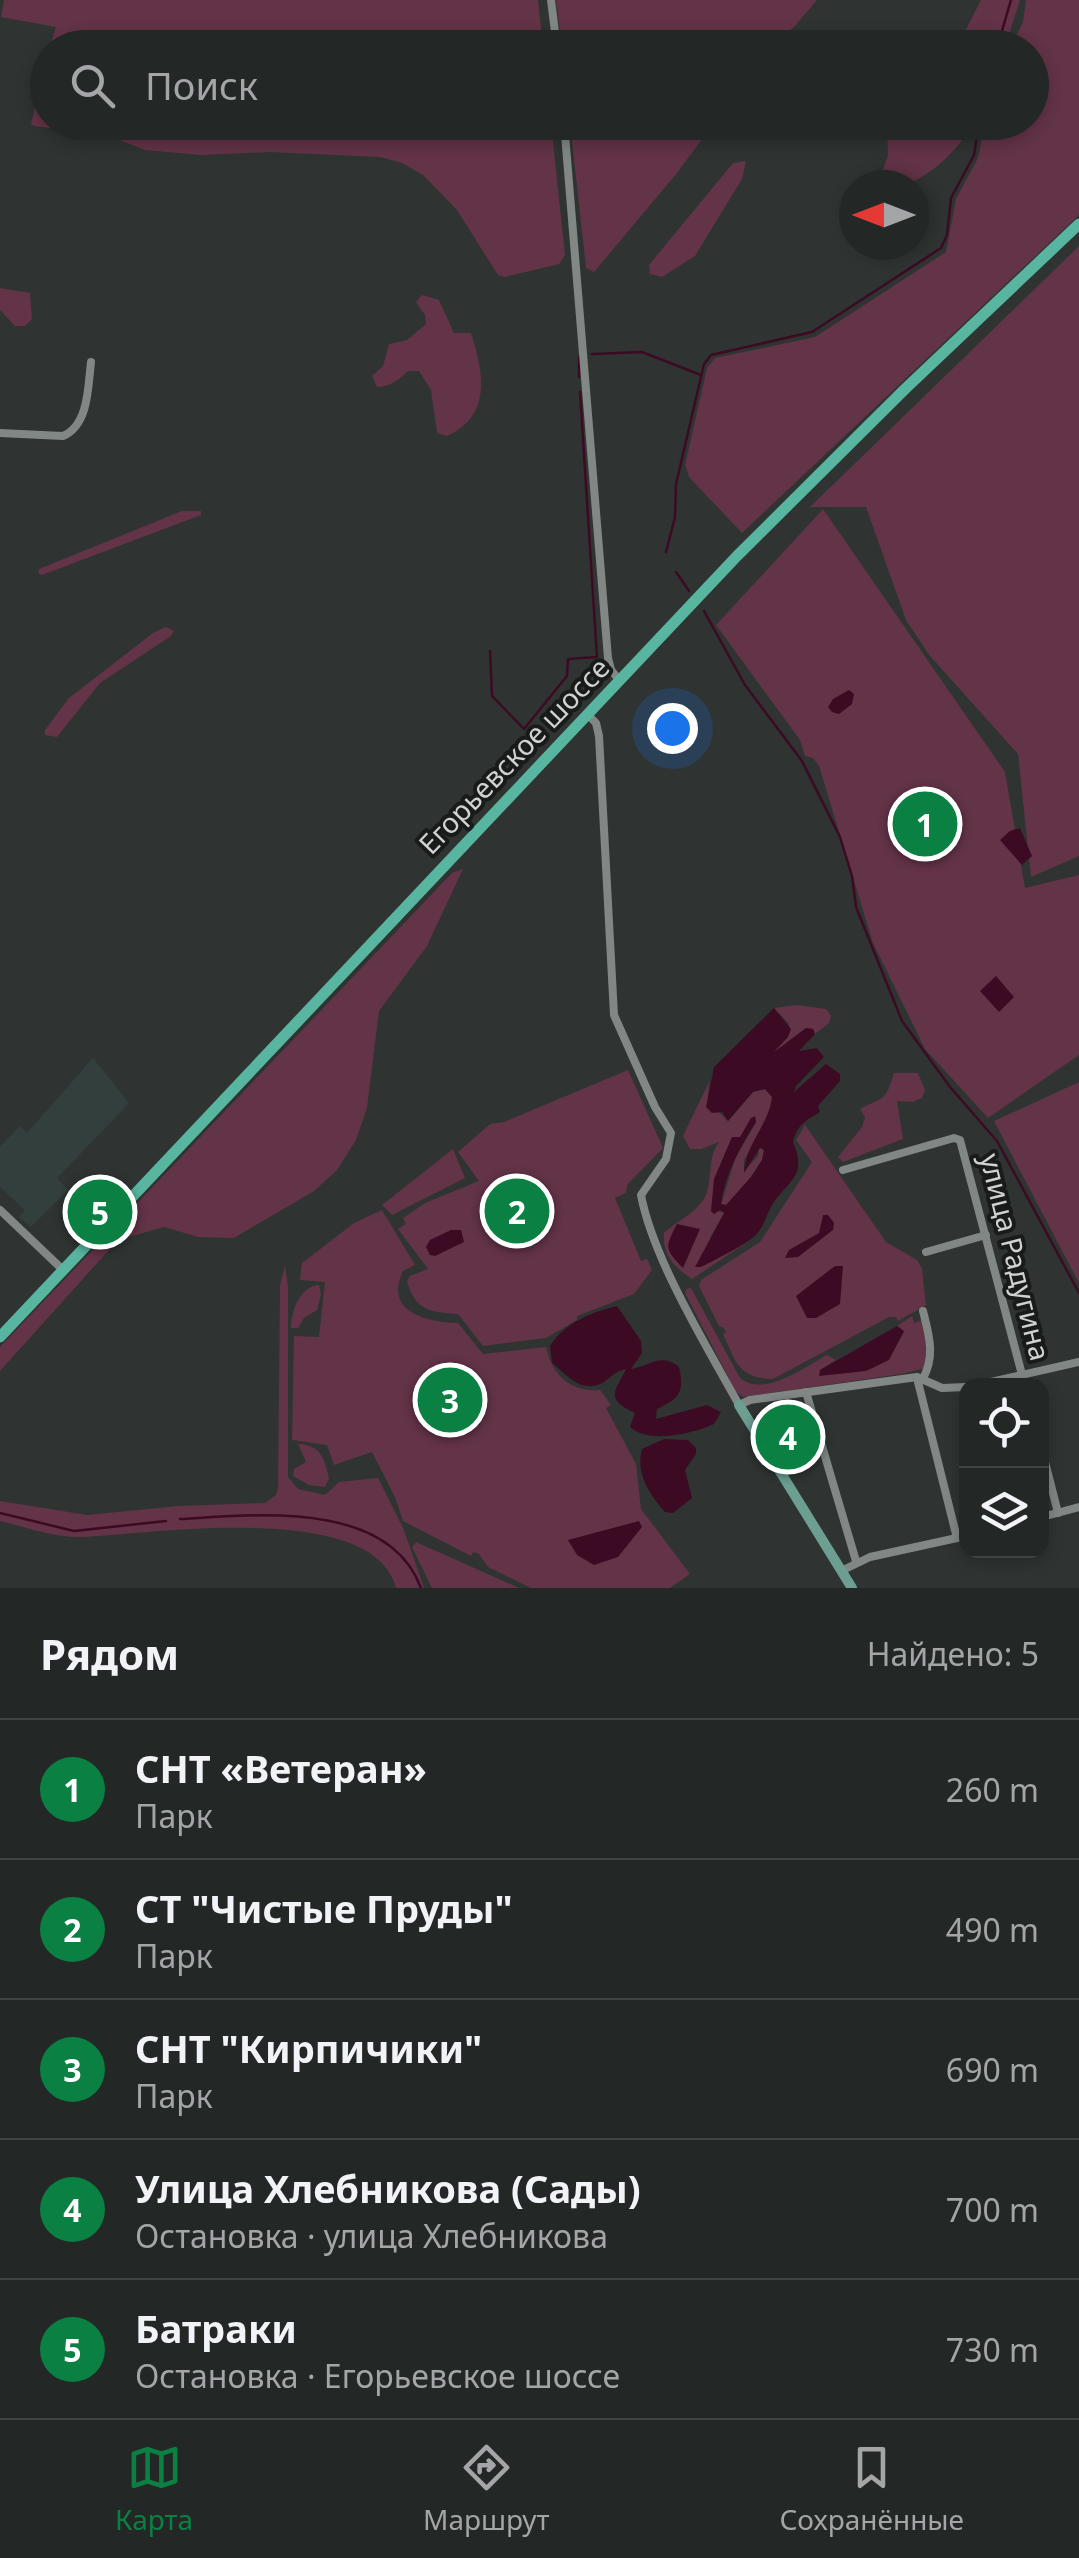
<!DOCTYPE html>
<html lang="ru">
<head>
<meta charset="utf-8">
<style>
	:root { --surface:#232726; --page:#2b2f2e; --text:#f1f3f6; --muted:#a3a5a7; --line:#404443; --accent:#0b8043 }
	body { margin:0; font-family:"Noto Sans",sans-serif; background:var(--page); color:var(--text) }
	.controls { position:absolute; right:30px; bottom:30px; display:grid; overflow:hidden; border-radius:20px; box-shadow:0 5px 15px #0003 }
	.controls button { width:90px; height:90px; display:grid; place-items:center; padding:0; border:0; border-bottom:2px solid var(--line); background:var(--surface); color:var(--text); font:50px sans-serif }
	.compass { position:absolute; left:839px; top:170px; width:90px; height:90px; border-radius:50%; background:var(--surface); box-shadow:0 5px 15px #0003; rotate:270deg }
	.you { position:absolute; left:672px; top:728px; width:35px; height:35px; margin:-25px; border:8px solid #fff; border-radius:50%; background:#1a73e8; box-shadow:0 0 0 15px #1a73e833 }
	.badge { display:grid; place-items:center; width:65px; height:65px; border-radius:50%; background:var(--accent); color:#fff; font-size:32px; font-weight:700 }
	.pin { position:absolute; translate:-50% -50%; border:5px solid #fff; box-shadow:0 2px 10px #0006 }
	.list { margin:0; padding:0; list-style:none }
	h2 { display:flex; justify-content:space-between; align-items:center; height:130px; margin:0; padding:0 40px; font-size:42px }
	h2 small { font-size:32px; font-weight:400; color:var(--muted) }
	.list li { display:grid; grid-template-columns:65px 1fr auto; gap:30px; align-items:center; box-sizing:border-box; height:140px; padding:0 40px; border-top:2px solid var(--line) }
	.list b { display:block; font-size:38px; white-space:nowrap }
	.list p { margin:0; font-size:32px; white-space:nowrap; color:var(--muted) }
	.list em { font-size:32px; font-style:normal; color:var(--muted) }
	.icon { flex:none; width:55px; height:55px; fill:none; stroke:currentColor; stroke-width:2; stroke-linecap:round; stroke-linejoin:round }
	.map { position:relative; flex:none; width:1079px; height:1588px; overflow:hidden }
	.search { position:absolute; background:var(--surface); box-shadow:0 5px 15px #0003; left:30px; right:30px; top:30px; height:110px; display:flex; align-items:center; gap:25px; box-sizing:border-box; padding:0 35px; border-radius:55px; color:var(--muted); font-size:38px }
	.sheet { height:830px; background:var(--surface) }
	nav { display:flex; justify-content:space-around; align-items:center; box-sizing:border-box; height:140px; border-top:2px solid var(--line); background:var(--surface); font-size:28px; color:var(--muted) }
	nav a { display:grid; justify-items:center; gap:5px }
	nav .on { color:var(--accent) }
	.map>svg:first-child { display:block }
	.built { fill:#333f3c }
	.green { fill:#633347 }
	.water { fill:#3c0b23 }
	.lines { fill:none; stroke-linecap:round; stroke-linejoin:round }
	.stream { stroke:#3c0b23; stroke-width:2.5 }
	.street { stroke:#818785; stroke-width:8 }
	.secondary { stroke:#6c9e92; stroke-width:10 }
	.primary { stroke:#58b5a0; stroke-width:11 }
	.labels { text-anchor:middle; stroke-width:8; stroke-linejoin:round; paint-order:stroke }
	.street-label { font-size:28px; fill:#cfd2d1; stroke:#191b1a }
</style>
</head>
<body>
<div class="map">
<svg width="1079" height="1588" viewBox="0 0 1079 1588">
	<rect width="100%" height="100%" fill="#2f3432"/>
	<!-- built -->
	<path class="built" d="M93 1058 129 1103 57 1178 68 1190 31 1227 19 1217 25 1210 0 1187V1146L20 1126 27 1133Z"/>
	<!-- green -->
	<g class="green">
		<path d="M4 0H538L543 47H50L56 27 1 17Z"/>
		<path d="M556 0H817L794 27 769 48 562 47Z"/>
		<path d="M981 0H1020L1005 47H957Z"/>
		<path d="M1026 0H1079V215L742 533 689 477 685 465 707 368 715 358 815 337 946 252 956 199 978 158 985 123 1032 122V48L1011 47 1023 22Z"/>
		<path d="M47 58 48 122 551 123 565 255 559 264 505 277 498 275 457 210 423 175 402 163 380 157 270 152 201 155 145 150 107 135 34 126 31 124Z"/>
		<path d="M570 123H714L677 173 594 272 586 268Z"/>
		<path d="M776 123V122L843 123C817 134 790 140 761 140L758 135Z"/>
		<path d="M887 123V122L973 123C961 147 930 178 903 185 896 187 886 185 878 185L888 155Z"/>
		<path d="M746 161 742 179 695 256 662 277 650 274 649 265 733 163Z"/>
		<path d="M1079 246V856L1031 877 1018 754 930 656 906 620 866 507H810Z"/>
		<path d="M0 288 30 293 32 319 25 326H15L0 310Z"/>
		<path d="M422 295 439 300 454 333H471C484 373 492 416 447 436L437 433 431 390 419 371H408C400 379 390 387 377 387L372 376 383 366 389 344 407 340 426 324 425 315 416 302Z"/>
		<path d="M823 509 1005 772 1025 888 1079 875V1055L988 1118 925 1049 873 943 819 766 813 758 805 756 800 740 716 625Z"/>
		<path d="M182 511H201V515L42 575 38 573 39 569Z"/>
		<path d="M166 627 174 631 171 636 100 683 57 737 45 735V730L69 698 153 633Z"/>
		<path d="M463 869 427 946 379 1011 367 1108 356 1140 337 1170 314 1191 234 1238 198 1237 164 1227 118 1240 0 1371V1347L452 873Z"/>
		<path d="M797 1005 826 1009 831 1016 829 1023 815 1034 813 1029 806 1028 774 1053 773 1049 788 1037 789 1024 774 1008Z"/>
		<path d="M628 1070 663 1148 627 1185 626 1193 615 1198 641 1261 647 1259 652 1270 634 1294 577 1316V1320L546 1338 483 1346 458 1314C430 1312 415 1311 407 1281L410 1276 428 1269 398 1229 406 1224 403 1218 425 1203 479 1181 458 1152 490 1124 504 1122Z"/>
		<path d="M894 1073H918L925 1090 922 1098 913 1102 897 1101 903 1139 843 1162 838 1157 862 1127 865 1117 860 1109C884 1096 885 1103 894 1073Z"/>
		<path d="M709 1082 708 1102 728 1121 753 1092 765 1089 772 1097 770 1115 744 1160V1171L758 1156 759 1147 764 1150 762 1160 751 1177 727 1205H721L735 1159 756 1122 755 1117 713 1198 711 1211 725 1212 710 1238 725 1253 749 1241 692 1279C674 1267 662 1255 664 1233 679 1219 704 1210 708 1188 712 1170 708 1158 719 1142L701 1149H690L683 1136Z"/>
		<path d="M1079 1082V1283L994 1121Z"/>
		<path d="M805 1125 886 1242 917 1260 922 1269 926 1305 898 1321 896 1317H889L773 1379C738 1378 736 1362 723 1334L726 1332 724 1328 719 1326 699 1286 701 1280 760 1242 812 1162 796 1140Z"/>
		<path d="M453 1149 465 1178 392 1215 382 1205Z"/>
		<path d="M382 1210 415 1265 403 1271C383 1313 429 1322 458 1323L483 1354 546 1347C552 1375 570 1392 600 1390L611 1405 606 1408 636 1464 641 1509 690 1574 670 1588H531L488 1567 479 1554 473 1552 471 1556 403 1521 395 1497 372 1452 334 1465 327 1445 292 1440 294 1336 319 1337 325 1282 300 1280 302 1263 354 1223Z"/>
		<path d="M285 1265 288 1287V1477L298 1489 325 1495 339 1482 378 1478 404 1530 424 1588H396C374 1499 150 1534 82 1537 55 1538 26 1527 0 1521V1501L87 1515 179 1506 265 1503 276 1495 278 1488 280 1286Z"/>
		<path d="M319 1285 321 1295 317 1310 304 1318 298 1328H291C291 1311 300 1286 319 1285Z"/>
		<path d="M691 1288 740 1378C765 1398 804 1367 827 1355L836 1360 820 1370C868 1371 880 1377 904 1332L897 1326 912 1316 914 1323 923 1320 928 1354 926 1368 901 1374 743 1397 736 1392 685 1293 686 1289Z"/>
		<path d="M298 1444C321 1445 324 1458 329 1478L325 1487 309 1485 293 1476 294 1469 306 1462Z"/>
		<path d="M416 1542 519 1588H432L412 1547Z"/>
	</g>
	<!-- water -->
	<g class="water">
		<path d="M849 690 854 694 852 704 839 714 832 712 828 707 833 699Z"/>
		<path d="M1020 828 1032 856 1022 865 1000 840 1010 831Z"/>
		<path d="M996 976 1014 997 999 1012 980 991Z"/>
		<path d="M774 1008 791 1029 788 1037 774 1052 806 1028 813 1029 815 1034 799 1051 817 1048 824 1057 796 1086 794 1092 826 1064 840 1074V1081L818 1106 820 1112C805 1121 797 1125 793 1142 808 1177 788 1180 772 1205 765 1217 764 1230 751 1239 736 1250 718 1258 701 1267H695L724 1213 720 1210 714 1214 711 1211 714 1179 732 1137H740L751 1118 755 1116 756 1122C740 1147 725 1175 721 1204L726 1205 751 1177 762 1160 764 1150 760 1148 744 1173C745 1144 769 1125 772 1097L765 1089 753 1092 728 1121 722 1112 712 1113 706 1107 714 1067Z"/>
		<path d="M823 1215H828L834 1223 833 1230 798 1257 785 1258 789 1250 819 1233Z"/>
		<path d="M677 1224 700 1229 683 1268C664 1249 665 1247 677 1224Z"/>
		<path d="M451 1230H461L464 1242 435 1256 430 1255 426 1247 430 1240Z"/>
		<path d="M835 1266H843L840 1304 816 1318H807L796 1296Z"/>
		<path d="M617 1306 641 1341 642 1353 631 1369C650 1366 661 1352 679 1367 685 1392 679 1399 657 1409L656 1419 707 1405 721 1412 714 1424C693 1434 648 1444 630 1427L635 1413C603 1398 616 1391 626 1369 616 1371 612 1376 604 1382 582 1395 567 1375 552 1363L550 1346C564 1323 592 1312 617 1306Z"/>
		<path d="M897 1326 904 1331 889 1360 866 1371 819 1376 820 1370Z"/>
		<path d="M664 1439 688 1440 696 1448V1454L685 1470 692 1498 673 1513 665 1512C650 1495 635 1473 642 1449Z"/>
		<path d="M639 1521 642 1527 618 1557 594 1565 577 1555 568 1540Z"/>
	</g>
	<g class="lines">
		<!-- stream -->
		<g class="stream">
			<path d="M997 48 1011 0"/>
			<path d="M592 354 642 352 701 375"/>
			<path d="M579 357V377"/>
			<path d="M666 552 675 517 676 484 704 364 711 355 812 332 941 248 947 235 951 198 974 155 979 122"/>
			<path d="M676 572 689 591"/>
			<path d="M704 611 745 685 802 761 840 837 852 876 856 907 902 1021 950 1087 997 1141 1079 1293"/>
			<path d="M490 651 492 696 524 729 567 676 568 659 597 657 580 392"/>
			<path d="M0 1513 74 1531 166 1521"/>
			<path d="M180 1519C255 1515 388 1499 421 1588"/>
		</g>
		<!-- street -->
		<g class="street">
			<path d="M551 0 557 48"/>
			<path d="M564 122 608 658 611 670 620 681"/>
			<path d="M0 433 63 436C89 425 88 386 91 362"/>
			<path d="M588 715 596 723 599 736 614 1015 655 1107 671 1133 666 1159 641 1195C653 1259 707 1347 739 1405L750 1400 917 1377 942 1388 966 1387"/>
			<path d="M843 1170 954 1138 960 1140 1025 1386"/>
			<path d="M0 1210 63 1270"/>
			<path d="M926 1252 986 1235"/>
			<path d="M917 1378 957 1538"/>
			<path d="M922 1380C936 1357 929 1335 923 1311"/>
			<path d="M973 1386 1079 1362"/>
			<path d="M806 1392 856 1561"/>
			<path d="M1042 1450 1058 1513"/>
			<path d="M1042 1517 1079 1507"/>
			<path d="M841 1571 870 1557 966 1536"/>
		</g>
		<!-- secondary -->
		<path class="secondary" d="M739 1405 852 1588"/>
		<!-- primary -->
		<path class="primary" d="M0 1337 737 556 905 389 1079 224"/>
	</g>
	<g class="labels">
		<!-- street labels -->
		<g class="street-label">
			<text transform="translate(514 756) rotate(-46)" y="10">Егорьевское шоссе</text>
			<text transform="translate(1015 1257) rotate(76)" y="10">улица Радугина</text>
		</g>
	</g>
</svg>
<div class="controls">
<button><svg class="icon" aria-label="locate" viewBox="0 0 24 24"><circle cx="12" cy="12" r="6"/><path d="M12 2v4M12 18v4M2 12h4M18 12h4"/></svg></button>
<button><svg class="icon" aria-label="layers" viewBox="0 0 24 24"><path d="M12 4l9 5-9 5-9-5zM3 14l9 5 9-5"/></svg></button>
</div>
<svg class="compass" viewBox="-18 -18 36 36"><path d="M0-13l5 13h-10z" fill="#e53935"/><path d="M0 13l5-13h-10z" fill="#a3a5a7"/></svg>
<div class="you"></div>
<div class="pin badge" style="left:925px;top:824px">1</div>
<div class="pin badge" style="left:517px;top:1211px">2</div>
<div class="pin badge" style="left:450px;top:1400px">3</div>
<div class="pin badge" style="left:788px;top:1437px">4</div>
<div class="pin badge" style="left:100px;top:1212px">5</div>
<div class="search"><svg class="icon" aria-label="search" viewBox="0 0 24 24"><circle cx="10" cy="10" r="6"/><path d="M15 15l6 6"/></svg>Поиск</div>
</div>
<section class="sheet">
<h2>Рядом<small>Найдено: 5</small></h2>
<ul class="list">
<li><span class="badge">1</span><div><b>СНТ «Ветеран»</b><p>Парк</p></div><em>260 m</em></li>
<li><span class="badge">2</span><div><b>СТ &quot;Чистые Пруды&quot;</b><p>Парк</p></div><em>490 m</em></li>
<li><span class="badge">3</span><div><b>СНТ &quot;Кирпичики&quot;</b><p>Парк</p></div><em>690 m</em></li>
<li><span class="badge">4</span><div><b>Улица Хлебникова (Сады)</b><p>Остановка · улица Хлебникова</p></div><em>700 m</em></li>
<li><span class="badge">5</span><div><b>Батраки</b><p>Остановка · Егорьевское шоссе</p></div><em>730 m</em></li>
</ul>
</section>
<nav>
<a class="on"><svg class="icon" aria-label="map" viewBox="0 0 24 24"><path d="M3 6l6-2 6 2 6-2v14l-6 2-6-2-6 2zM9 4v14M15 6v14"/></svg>Карта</a>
<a><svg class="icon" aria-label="directions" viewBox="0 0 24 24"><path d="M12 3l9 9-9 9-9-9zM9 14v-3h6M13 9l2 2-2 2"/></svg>Маршрут</a>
<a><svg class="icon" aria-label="saved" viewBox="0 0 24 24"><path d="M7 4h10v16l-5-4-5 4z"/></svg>Сохранённые</a>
</nav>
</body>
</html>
